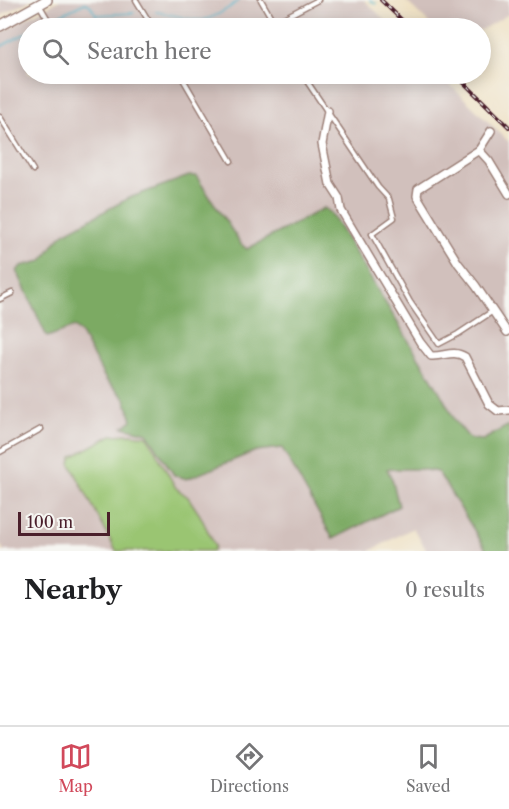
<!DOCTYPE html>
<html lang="en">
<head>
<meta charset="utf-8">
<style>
	:root { --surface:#fff; --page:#f6f6f6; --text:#202124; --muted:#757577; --line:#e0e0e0; --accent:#d1495b }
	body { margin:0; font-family:"Libre Caslon Text",serif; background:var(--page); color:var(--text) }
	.scale { position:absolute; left:18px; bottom:15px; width:92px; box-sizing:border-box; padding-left:6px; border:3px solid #4a1f2b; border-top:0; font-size:16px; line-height:21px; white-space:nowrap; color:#4a1f2b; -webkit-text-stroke:4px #f6f6f2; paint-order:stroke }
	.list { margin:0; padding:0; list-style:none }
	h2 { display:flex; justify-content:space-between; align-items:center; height:78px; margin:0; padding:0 24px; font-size:26px }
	h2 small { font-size:20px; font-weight:400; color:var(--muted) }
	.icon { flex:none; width:33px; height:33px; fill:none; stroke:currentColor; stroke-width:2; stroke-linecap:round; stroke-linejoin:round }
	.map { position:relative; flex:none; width:509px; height:551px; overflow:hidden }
	.search { position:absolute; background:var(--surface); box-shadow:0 3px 15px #0003; left:18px; right:18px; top:18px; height:66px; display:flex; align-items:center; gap:15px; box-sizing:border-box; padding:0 21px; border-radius:33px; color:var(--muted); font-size:22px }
	.sheet { height:174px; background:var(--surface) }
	nav { display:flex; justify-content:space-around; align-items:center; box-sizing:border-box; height:84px; border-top:2px solid var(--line); background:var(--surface); font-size:16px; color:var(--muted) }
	nav a { display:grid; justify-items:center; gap:3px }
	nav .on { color:var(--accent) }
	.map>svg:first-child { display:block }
	.industrial { fill:#d1c0bc }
	.green { fill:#9ac572; stroke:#72724e; stroke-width:1.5 }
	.forest { fill:#7baa64; stroke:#626448; stroke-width:1.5 }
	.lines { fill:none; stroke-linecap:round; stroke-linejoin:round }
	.stream { stroke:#4db5cb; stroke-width:1.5 }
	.service-casing { stroke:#9c8078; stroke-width:7 }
	.minor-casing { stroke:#9c8078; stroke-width:10 }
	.tertiary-casing { stroke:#9c8078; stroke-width:12 }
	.service { stroke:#fff; stroke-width:4 }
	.minor { stroke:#fff; stroke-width:7 }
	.tertiary { stroke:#fff; stroke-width:9 }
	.rail-casing { stroke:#4a1f2b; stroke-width:4 }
	.rail { stroke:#f6f6f2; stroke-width:1.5; stroke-dasharray:4.5; stroke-linecap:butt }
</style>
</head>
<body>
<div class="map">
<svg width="509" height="551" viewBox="0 0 509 551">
	<rect width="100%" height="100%" fill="#f6f6f2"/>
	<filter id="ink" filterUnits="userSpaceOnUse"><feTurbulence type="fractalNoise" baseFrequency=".0167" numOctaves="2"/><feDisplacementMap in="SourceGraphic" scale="12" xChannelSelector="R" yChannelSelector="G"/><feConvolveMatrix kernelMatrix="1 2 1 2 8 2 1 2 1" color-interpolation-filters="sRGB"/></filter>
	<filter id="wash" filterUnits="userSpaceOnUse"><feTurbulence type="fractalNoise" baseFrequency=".008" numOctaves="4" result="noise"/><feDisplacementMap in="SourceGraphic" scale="24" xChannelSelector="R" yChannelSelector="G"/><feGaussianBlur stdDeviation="1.35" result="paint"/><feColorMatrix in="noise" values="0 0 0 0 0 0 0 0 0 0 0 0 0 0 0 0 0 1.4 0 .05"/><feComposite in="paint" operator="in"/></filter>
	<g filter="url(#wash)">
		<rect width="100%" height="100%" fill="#efe1c4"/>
		<!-- industrial -->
		<g class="industrial">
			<path d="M0 0H31L0 16Z"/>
			<path d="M60 0H364L393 28H28V74H439L509 142V551H427L413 528 370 551H4L0 544V33Z"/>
			<path d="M405 0H509V14L481 30 434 28Z"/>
		</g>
		<!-- green -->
		<path class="green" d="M131 434 147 436 176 488 188 497 200 515 215 546 213 551H116L70 463 72 457 112 435Z"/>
		<!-- forest -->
		<path class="forest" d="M189 176H196L241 244 247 249 324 208 331 213 441 394 456 422 470 439 483 440 509 425V551H487L438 472 419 469H387L392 479 399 506 333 539 282 448 256 451 187 479 174 475 147 433 123 427 132 420 125 399 106 380 80 332 74 327 47 337 17 271 21 266 42 261 56 241 64 233 129 198Z"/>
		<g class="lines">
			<!-- stream -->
			<g class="stream">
				<path d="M370 0 375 4 376 3"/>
				<path d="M156 12C169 13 181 18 195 20 209 22 229 9 239 0"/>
				<path d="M58 16 85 3 90 5 96 15 134 13"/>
				<path d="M34 28 39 26"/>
				<path d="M0 47 28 32"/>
			</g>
		</g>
	</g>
	<g filter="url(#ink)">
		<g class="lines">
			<defs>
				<g id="service">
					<path d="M136 0 153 28"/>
					<path d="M261 0 277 28"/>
					<path d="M40 6 53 28"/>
					<path d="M274 23 318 0"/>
					<path d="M180 74 231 161"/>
					<path d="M302 74 378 187 389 199 394 218 372 234 410 302 439 344 458 334 493 311"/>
					<path d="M0 117 33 170"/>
					<path d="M0 299 12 293"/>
					<path d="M0 452 41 429"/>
				</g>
				<g id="minor">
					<path d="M328 111 322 144 330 184 339 198 341 210 420 342 431 356C444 357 453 349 465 357L489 404 498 411 509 410"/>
					<path d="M491 131 479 150 489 161 509 194"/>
					<path d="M479 150 418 189 417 196 458 263 476 286 507 332"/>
				</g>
				<path id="tertiary" d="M0 26 47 0"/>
			</defs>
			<!-- service casing -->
			<use href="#service" class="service-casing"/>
			<!-- minor casing -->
			<use href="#minor" class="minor-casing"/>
			<!-- tertiary casing -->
			<use href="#tertiary" class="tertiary-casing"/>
			<!-- service -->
			<use href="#service" class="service"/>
			<!-- minor -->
			<use href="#minor" class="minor"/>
			<!-- tertiary -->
			<use href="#tertiary" class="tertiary"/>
			<defs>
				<g id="rail">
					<path d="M381 0 410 28"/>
					<path d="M455 74 509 127"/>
				</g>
			</defs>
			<!-- rail casing -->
			<use href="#rail" class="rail-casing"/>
			<!-- rail -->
			<use href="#rail" class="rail"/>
		</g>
	</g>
</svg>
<div class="scale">100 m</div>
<div class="search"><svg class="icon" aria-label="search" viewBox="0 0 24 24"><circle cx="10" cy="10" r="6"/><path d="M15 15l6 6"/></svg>Search here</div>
</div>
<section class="sheet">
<h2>Nearby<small>0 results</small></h2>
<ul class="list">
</ul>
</section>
<nav>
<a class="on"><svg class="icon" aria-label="map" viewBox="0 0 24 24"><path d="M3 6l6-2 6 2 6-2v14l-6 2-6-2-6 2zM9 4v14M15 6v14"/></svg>Map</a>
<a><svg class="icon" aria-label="directions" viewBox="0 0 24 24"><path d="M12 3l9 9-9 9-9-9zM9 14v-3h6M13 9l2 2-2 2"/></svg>Directions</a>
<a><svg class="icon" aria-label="saved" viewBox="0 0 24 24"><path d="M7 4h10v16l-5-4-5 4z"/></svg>Saved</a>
</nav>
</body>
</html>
